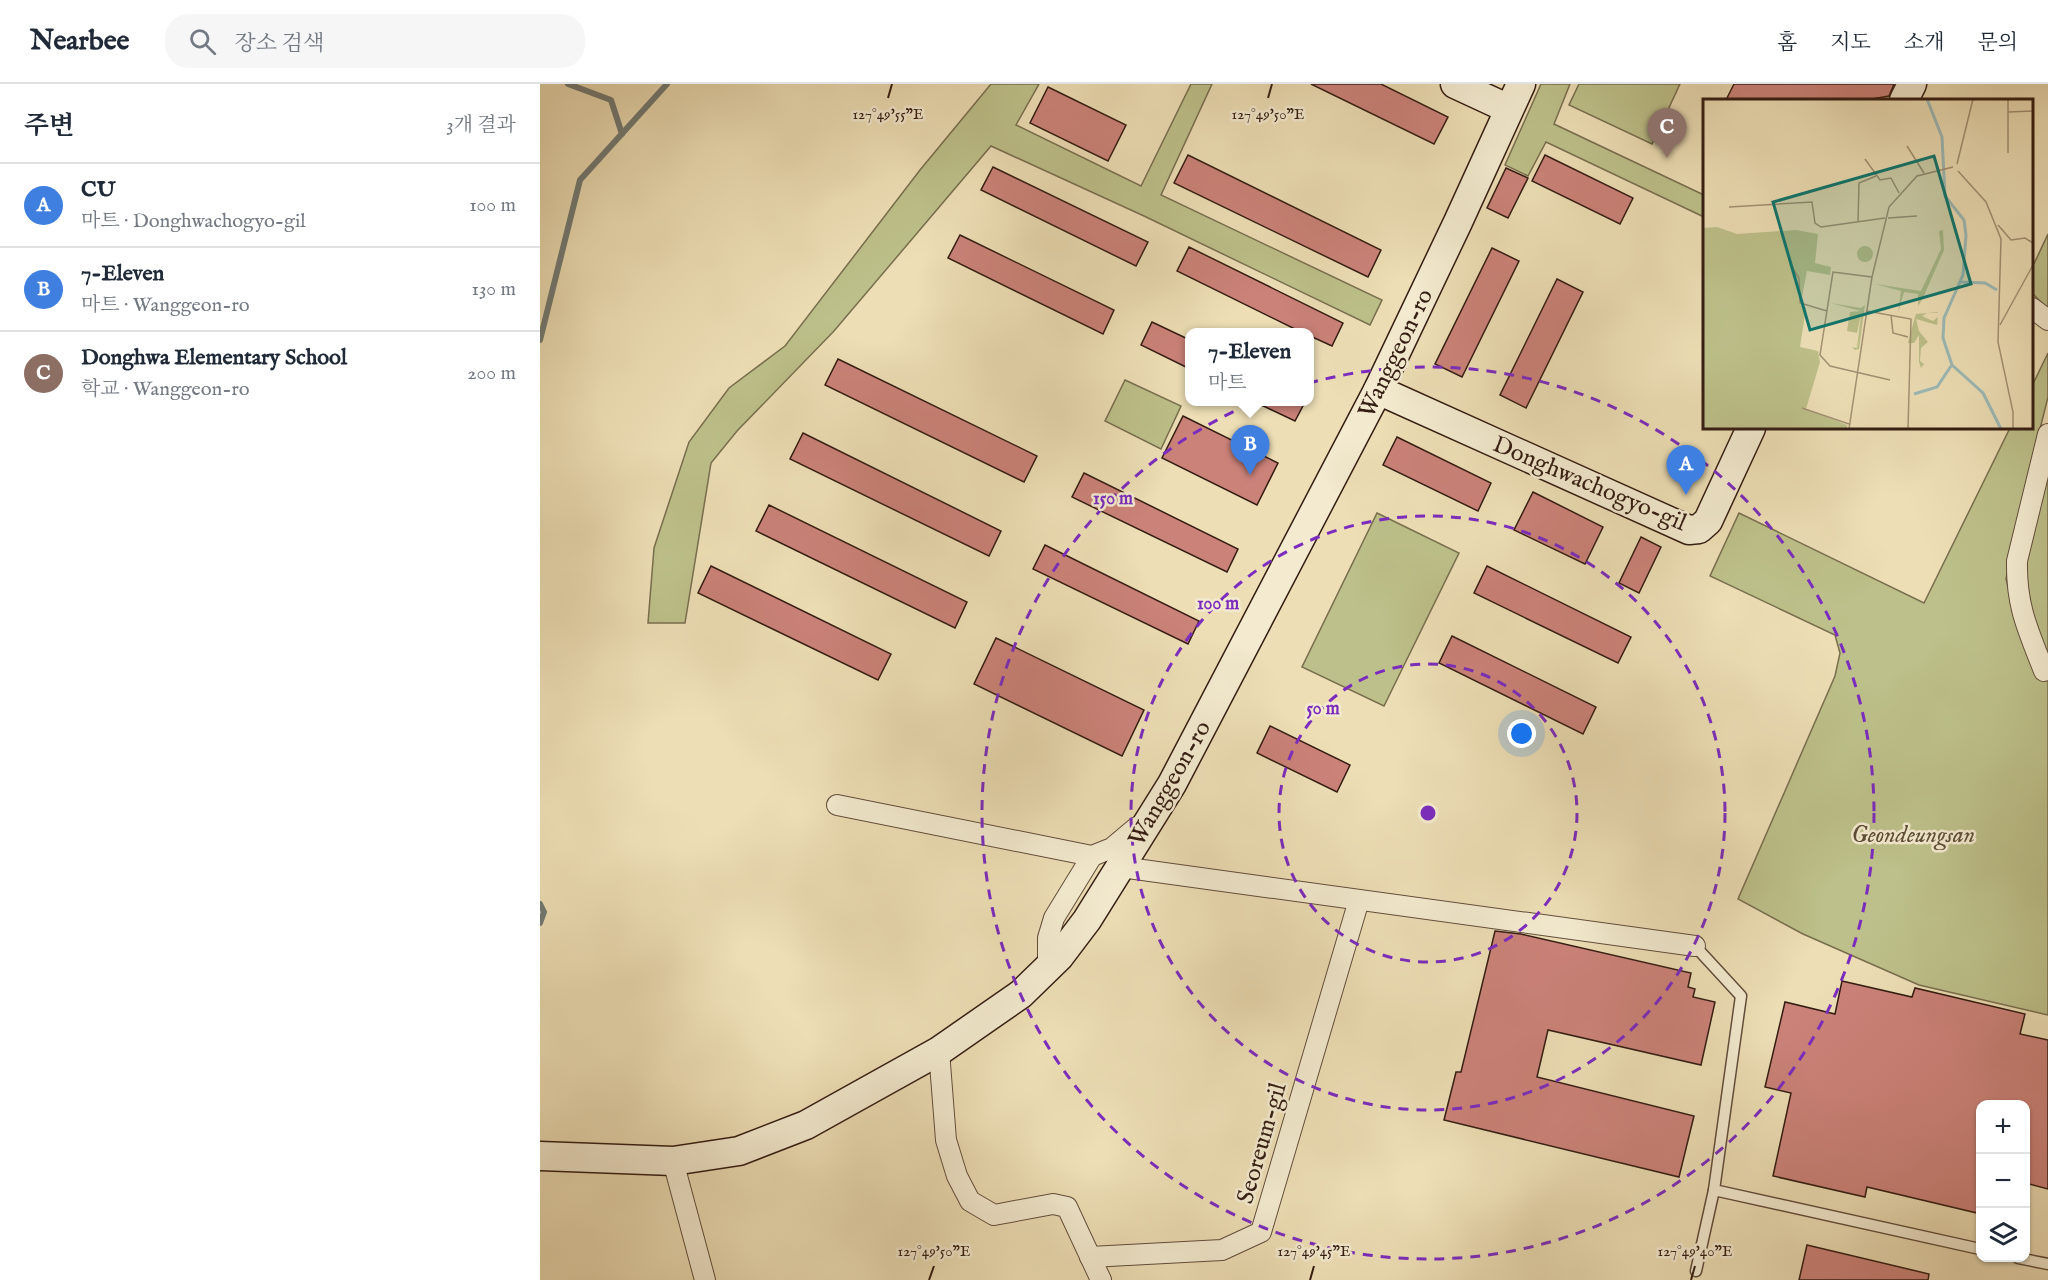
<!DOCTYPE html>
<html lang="ko">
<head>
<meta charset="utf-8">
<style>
	:root { --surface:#fff; --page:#f6f6f7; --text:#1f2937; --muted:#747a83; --line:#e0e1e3; --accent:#0b8043 }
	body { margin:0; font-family:"IM FELL English","Noto Serif KR",serif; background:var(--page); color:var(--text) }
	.controls { position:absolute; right:18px; bottom:18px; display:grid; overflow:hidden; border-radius:12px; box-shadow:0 2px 4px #0004 }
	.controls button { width:54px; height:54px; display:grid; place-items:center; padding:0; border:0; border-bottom:2px solid var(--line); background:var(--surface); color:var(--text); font:30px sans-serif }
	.you { position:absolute; left:982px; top:650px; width:21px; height:21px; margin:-15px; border:4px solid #fff; border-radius:50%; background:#1a73e8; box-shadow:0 0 0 9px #1a73e833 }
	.badge { display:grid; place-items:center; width:39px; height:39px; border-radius:50%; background:var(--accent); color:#fff; font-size:20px; font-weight:700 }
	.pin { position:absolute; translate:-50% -50px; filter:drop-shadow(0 2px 3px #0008) }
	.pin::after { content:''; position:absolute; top:32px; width:21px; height:18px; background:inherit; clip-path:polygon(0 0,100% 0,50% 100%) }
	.popup { position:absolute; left:645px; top:244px; width:129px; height:78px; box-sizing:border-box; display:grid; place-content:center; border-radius:12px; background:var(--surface); filter:drop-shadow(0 2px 4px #0005); font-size:20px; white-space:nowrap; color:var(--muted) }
	.popup b { font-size:22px; color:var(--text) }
	.popup::after { content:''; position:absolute; left:50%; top:100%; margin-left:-12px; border:12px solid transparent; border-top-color:var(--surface) }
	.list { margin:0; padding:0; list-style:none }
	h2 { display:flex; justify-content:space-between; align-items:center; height:78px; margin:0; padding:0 24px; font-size:26px }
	h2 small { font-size:20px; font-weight:400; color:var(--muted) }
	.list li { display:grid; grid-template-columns:39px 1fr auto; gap:18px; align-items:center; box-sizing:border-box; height:84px; padding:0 24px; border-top:2px solid var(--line) }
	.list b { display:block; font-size:22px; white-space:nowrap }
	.list p { margin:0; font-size:20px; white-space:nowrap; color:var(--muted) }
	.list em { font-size:20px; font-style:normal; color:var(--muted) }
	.icon { flex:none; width:33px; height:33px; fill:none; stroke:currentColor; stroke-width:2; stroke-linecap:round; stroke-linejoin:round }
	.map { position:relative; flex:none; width:1508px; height:1196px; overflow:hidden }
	header { display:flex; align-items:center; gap:36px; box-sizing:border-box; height:84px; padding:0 30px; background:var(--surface); border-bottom:2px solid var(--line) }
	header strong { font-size:28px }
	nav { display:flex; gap:33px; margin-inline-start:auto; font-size:21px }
	.search { width:420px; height:54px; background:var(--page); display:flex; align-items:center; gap:15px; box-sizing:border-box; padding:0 21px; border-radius:24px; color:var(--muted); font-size:22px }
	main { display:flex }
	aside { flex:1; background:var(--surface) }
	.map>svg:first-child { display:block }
	.green { fill:#bdc08a; stroke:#786e4e; stroke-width:1.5 }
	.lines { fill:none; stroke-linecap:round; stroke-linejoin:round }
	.stream { stroke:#727b75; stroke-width:6 }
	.building { fill:#cb8279; stroke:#341d13; stroke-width:1.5 }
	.lane-casing { stroke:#624d3c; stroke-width:13 }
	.street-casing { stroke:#624d3c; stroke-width:22 }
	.secondary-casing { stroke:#341d13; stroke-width:31 }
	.lane { stroke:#f3eacf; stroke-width:10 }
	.street { stroke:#f3eacf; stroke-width:20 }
	.secondary { stroke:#f3eacf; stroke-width:28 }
	.ticks { fill:none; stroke:#341d13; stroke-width:2 }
	.ring { fill:none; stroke:#7b2cbf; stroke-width:3; stroke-dasharray:10 8 }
	.labels { text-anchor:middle; stroke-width:5; stroke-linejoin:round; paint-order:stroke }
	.street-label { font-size:24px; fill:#341d13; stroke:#f3eacf }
	.park-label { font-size:24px; font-style:italic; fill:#5d4e37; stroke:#f3eacf }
	.inset-river { fill:none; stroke:#9cbab7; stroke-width:3 }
	.inset-road { fill:none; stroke:#a39174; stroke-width:1.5 }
	.view { fill:#0f766e; fill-opacity:0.15; stroke:#0f766e; stroke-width:3 }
	.inset-edge { fill:none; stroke:#341d13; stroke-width:3 }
	.ticks-label { font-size:15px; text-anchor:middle; fill:#341d13; stroke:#f3eacf; stroke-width:5; stroke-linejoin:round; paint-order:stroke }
	.centre { fill:#7b2cbf; stroke:#f3eacf; stroke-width:3 }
	.ring-label { font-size:18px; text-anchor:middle; font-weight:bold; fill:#7b2cbf; stroke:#f3eacf; stroke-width:5; stroke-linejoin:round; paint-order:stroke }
</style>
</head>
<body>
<header>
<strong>Nearbee</strong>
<div class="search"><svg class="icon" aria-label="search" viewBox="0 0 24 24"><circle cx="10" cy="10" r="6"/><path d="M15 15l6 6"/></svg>장소 검색</div>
<nav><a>홈</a><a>지도</a><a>소개</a><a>문의</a></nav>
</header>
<main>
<aside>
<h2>주변<small>3개 결과</small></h2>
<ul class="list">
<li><span class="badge" style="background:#3f7fe0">A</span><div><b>CU</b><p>마트 · Donghwachogyo-gil</p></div><em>100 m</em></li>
<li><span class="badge" style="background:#3f7fe0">B</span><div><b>7-Eleven</b><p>마트 · Wanggeon-ro</p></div><em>130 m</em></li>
<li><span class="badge" style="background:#8d6e63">C</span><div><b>Donghwa Elementary School</b><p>학교 · Wanggeon-ro</p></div><em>200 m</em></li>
</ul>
</aside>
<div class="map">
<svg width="1508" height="1196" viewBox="0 0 1508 1196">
	<rect width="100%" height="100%" fill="#eddeb5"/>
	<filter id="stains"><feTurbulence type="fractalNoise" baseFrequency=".00333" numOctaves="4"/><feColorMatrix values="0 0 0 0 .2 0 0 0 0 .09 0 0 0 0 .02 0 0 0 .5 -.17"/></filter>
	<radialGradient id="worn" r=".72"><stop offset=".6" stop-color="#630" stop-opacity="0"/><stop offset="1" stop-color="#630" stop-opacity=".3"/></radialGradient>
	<!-- green -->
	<g class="green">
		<path d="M451 0H499L476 41 601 102 651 0H672L621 111 842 216 830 241 604 132 451 62 294 247 197 347 171 379 145 539H108L114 464 149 358 189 304 245 262 380 86Z"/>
		<path d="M1001 0H1030L1014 40 1164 111V133L1006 58 988 92 965 81Z"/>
		<path d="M1039 0H1140L1112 60 1029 21Z"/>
		<path d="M1508 150V225L1492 209V184Z"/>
		<path d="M1508 269V313L1482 417 1466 495 1476 534 1508 592V931L1379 901 1263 850 1198 815 1295 592 1300 569 1295 551 1170 492 1199 429 1384 519 1470 344H1492V302Z"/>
		<path d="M585 296 641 322 621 365 565 337Z"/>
		<path d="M1508 373V574L1492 528 1485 485Z"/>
		<path d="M837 429 919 469 844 622 762 583Z"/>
	</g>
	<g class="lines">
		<!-- stream -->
		<g class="stream">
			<path d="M28 0 71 16 82 50"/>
			<path d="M0 256 40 96 127 0"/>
			<path d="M0 820 4 828 0 839"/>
		</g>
	</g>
	<!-- building -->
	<g class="building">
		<path d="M771 0H841L908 33 894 60Z"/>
		<path d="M1194 0H1354L1349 12 1326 16H1186Z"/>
		<path d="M508 3 586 41 568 77 490 39Z"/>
		<path d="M648 71 841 166 828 193 634 99Z"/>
		<path d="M1005 71 1093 114 1080 140 992 97Z"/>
		<path d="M453 83 608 158 596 182 441 106Z"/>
		<path d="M966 84 988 94 968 134 947 124Z"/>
		<path d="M420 151 574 226 563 250 408 174Z"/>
		<path d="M649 163 803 239 792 262 770 252V249H763L637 187Z"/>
		<path d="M952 164 979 177 922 293 895 280Z"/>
		<path d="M1017 195 1043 208 986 324 960 311Z"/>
		<path d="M612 238 650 256V285L601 261Z"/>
		<path d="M298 275 497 372 484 398 285 301Z"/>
		<path d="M715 318H765L755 337Z"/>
		<path d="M643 332 738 379 717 421 622 374Z"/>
		<path d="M263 349 461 447 449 472 250 375Z"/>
		<path d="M857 353 951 399 938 427 843 381Z"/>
		<path d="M544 389 698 465 687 488 532 413Z"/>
		<path d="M993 408 1063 443 1045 480 974 446Z"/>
		<path d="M229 421 427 518 415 544 216 447Z"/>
		<path d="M1101 453 1121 463 1099 509 1079 499Z"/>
		<path d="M505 461 659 537 648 560 493 485Z"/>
		<path d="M171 482 351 570 338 596 158 509Z"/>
		<path d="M947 482 1091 553 1078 579 934 509Z"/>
		<path d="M912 552 1056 623 1043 650 899 579Z"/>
		<path d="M456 554 604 626 582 672 434 600Z"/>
		<path d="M730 642 810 681 797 708 717 669Z"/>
		<path d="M955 847 981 850 1151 889 1148 903 1155 905 1153 913 1175 918 1161 981 1008 946 997 993 1154 1032 1139 1093 904 1036 916 988H921Z"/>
		<path d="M1302 897 1372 913 1375 904 1485 930 1480 950 1508 956V1105L1485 1099V1020H1440V1115L1437 1129 1327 1103 1325 1113 1233 1092 1251 1009 1225 1003 1245 918 1295 930Z"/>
		<path d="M1267 1161 1389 1190 1388 1196H1259Z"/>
	</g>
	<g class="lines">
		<defs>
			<g id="lane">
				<path d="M1155 862 1201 912 1174 1106 1440 1165"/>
				<path d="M1478 1174 1508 1180"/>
				<path d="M1156 1187 1174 1106"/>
			</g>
			<g id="street">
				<path d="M1492 224 1508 236"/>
				<path d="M1504 587C1488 546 1476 522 1477 477L1508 350"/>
				<path d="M297 721 552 772 572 764 597 743"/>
				<path d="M581 783 1155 862"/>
				<path d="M508 884V854L514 834 552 772"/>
				<path d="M399 967 406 1056 417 1092 430 1117 454 1131 513 1120 527 1123 561 1196"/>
				<path d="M133 1077 165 1196"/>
				<path d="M550 1173 682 1166 721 1148 819 816"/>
			</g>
			<g id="secondary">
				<path d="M915 0 969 25"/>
				<path d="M1364 16 1372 0"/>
				<path d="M838 306 1149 446 1159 445 1168 437 1211 344"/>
				<path d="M0 1072 133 1077 199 1067 266 1041 399 967 481 910 519 873 547 836 632 700 838 306 918 138 981 0"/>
			</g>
		</defs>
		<!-- lane casing -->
		<use href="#lane" class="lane-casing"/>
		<!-- street casing -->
		<use href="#street" class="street-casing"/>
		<!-- secondary casing -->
		<use href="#secondary" class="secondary-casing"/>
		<!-- lane -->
		<use href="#lane" class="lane"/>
		<!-- street -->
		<use href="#street" class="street"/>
		<!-- secondary -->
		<use href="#secondary" class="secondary"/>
	</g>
	<!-- ticks -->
	<path class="ticks" d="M348 14 352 0M728 14 732 0M389 1196 394 1182M770 1196 774 1182M1151 1196 1155 1182"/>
	<!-- distance rings -->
	<g class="ring">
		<circle cx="888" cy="729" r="149"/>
		<circle cx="888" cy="729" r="297"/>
		<circle cx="888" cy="729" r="446"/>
	</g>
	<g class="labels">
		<!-- street labels -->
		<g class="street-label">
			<text transform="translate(855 269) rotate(-64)" y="8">Wanggeon-ro</text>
			<text transform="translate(1050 399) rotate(23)" y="8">Donghwachogyo-gil</text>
			<text transform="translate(629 699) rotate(-60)" y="8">Wanggeon-ro</text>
			<text transform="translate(721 1059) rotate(-74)" y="8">Seoreum-gil</text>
		</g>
		<!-- park labels -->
		<g class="park-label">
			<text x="1373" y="758">Geondeungsan</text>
		</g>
	</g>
	<!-- overview -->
	<g transform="translate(1163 15)">
		<rect width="330" height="330" fill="#eddeb5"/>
		<path d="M14 128 34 135 93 131 115 135 112 164 128 168 127 176 104 172 98 203 94 179 98 206 103 209 97 248 115 252 117 263 103 310 144 326V330H0V129ZM240 131 241 151 219 201 215 207V195L201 193 195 214 198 192 172 185 218 192 238 150 236 132ZM154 155a8 8 0 1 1 16 0a8 8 0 1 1-16 0ZM127 204 158 209 162 206 156 250 152 251 149 248 154 249 158 215 154 234 144 232 147 213 158 212ZM235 213 234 214H224L219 217 230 222 235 218 234 226 213 220 216 232 225 243 218 249 217 262 221 265 218 269 216 263V236L211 244H205L208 232 213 215Z" fill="#bdc08a"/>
		<path class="inset-river" d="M224 0 239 38 242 97 261 121 263 136 260 176 241 219 240 239 249 266 280 294 298 330M258 183 282 184 294 191M211 295 234 288 248 267"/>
		<path class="inset-road" d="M305 13 330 12M204 47 221 74M305 54V0M162 60 177 81 188 79 196 94M254 65 270 0M255 72 283 103 298 140 295 243 310 313V330M26 108 109 103 112 124 118 128 182 119M185 119 214 117M155 123 156 84 173 77M295 126 308 141 322 139 330 144M89 168 96 179 97 204 124 212M169 178 130 173 117 256 127 267 187 281M164 212 208 220 205 330M188 216 190 234 205 238M297 226 330 166M99 309 146 325M146 330 169 178 186 108 214 77 250 68"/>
		<path class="view" d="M231 57 268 185 107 231 70 103Z"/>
		<rect width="330" height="330" class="inset-edge"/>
	</g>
	<g class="ticks-label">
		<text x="348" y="35">127°49'55"E</text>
		<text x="728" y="35">127°49'50"E</text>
		<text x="394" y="1172">127°49'50"E</text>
		<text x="774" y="1172">127°49'45"E</text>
		<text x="1155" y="1172">127°49'40"E</text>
	</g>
	<circle cx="888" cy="729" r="9" class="centre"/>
	<g class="ring-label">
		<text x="573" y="420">150 m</text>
		<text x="678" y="525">100 m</text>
		<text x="783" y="630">50 m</text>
	</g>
	<rect width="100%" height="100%" filter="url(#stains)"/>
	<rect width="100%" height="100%" fill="url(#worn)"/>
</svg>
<div class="controls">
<button>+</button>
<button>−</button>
<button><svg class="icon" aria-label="layers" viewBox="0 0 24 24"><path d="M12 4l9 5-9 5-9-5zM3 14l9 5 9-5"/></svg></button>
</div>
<div class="you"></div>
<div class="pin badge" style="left:1146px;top:411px;background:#3f7fe0">A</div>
<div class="pin badge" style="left:710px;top:391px;background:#3f7fe0">B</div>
<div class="popup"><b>7-Eleven</b>마트</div>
<div class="pin badge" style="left:1127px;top:74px;background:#8d6e63">C</div>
</div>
</main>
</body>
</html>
